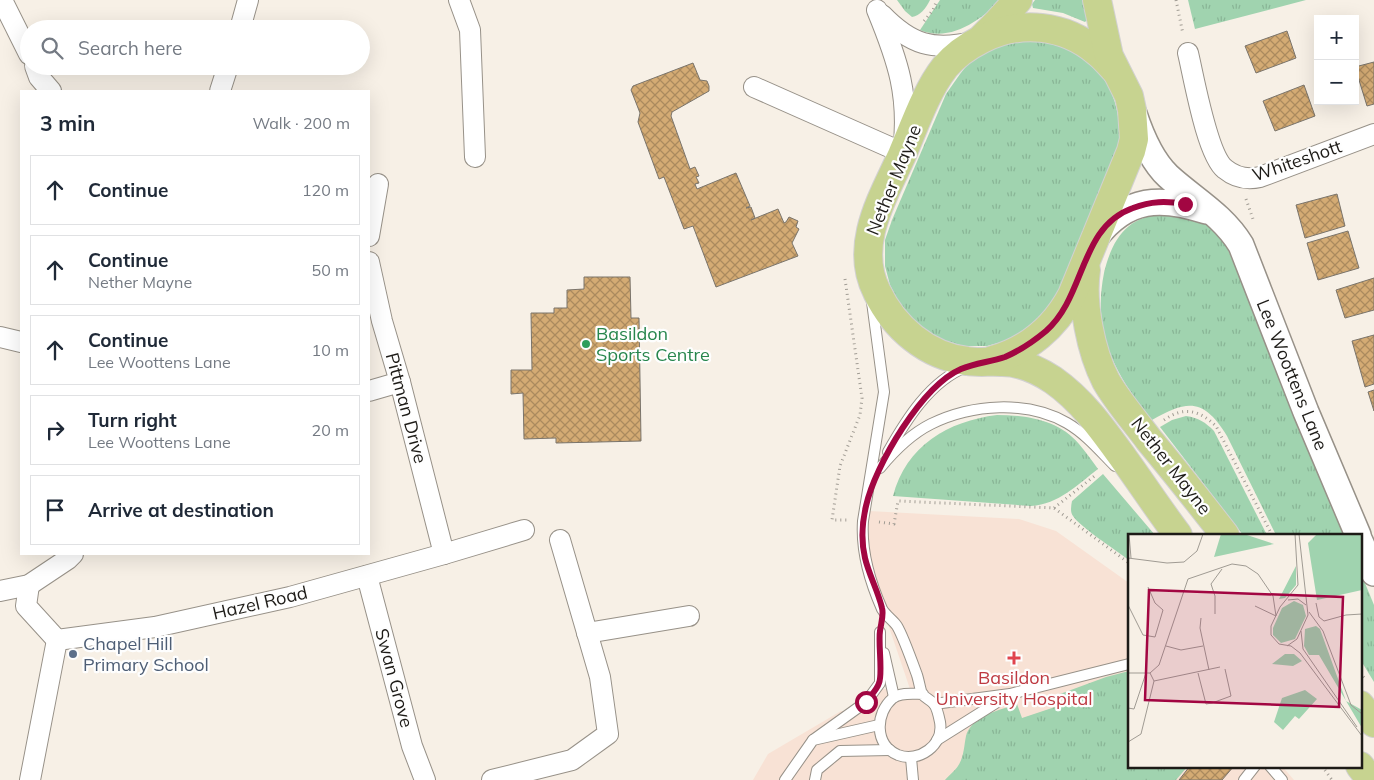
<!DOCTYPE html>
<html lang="en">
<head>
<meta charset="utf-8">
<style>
	:root { --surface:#fff; --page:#f2f2f3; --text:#1f2937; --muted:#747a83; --line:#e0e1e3 }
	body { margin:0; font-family:Mulish,sans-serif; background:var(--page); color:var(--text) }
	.controls { position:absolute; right:15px; top:15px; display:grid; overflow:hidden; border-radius:0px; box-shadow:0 5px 20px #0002 }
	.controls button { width:45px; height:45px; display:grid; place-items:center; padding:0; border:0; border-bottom:1px solid var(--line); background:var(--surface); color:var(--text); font:25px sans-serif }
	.stop { position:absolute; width:15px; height:15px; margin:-11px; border:4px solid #a20642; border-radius:50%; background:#fff }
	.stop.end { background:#a20642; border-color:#fff; box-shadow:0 1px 5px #0008 }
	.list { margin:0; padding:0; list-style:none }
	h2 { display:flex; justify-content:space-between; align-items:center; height:65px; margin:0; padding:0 20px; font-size:21px }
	h2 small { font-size:16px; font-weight:400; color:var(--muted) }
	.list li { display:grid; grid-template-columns:32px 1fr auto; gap:15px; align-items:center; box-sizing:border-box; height:70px; margin:0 10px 10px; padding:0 10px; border:1px solid var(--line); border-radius:0px }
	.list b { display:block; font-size:19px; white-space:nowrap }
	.list p { margin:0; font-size:16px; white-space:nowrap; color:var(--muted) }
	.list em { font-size:16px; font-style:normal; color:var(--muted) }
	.icon { flex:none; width:28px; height:28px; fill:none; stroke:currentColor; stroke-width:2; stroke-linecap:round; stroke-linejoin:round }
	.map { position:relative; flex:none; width:1374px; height:780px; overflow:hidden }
	.search { position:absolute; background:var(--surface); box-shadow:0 5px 20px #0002; left:20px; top:20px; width:350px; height:55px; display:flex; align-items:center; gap:12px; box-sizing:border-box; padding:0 18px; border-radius:28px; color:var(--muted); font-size:19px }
	.panel { position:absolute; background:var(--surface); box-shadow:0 5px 20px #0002; left:20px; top:90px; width:350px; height:465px; border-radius:0px }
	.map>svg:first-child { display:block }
	.medical { fill:#f8e2d5 }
	.grass { fill:url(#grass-tufts) }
	.building { fill:url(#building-cross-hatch); stroke:#7a746b }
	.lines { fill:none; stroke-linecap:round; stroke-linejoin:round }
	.service-casing { stroke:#979188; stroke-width:12 }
	.minor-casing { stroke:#979188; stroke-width:22 }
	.tertiary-casing { stroke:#979188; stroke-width:28 }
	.primary-casing { stroke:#d2d1d1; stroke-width:30 }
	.path { stroke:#a19c94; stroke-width:3; stroke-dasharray:1 4; stroke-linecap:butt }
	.service { stroke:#fff; stroke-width:10 }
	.minor { stroke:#fff; stroke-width:20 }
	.tertiary { stroke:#fff; stroke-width:25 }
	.primary { stroke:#c7d390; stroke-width:28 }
	.route { stroke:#a20642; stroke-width:6 }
	.leisure-dot { fill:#2e9e5b; stroke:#fefefe; stroke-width:2 }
	.service-dot { fill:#5c6f8a; stroke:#fefefe; stroke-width:2 }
	.health-dot { fill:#e0444e; stroke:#fefefe; stroke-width:2 }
	.labels { text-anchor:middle; stroke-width:4.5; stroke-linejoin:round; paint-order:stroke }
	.street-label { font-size:18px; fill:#1d1b17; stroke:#fefefe }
	.leisure-label { font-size:18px; fill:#27864d; stroke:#fefefe; text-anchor:start }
	.service-label { font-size:18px; fill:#4e5e75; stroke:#fefefe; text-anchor:start }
	.health-label { font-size:18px; fill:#be3a42; stroke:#fefefe }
	.inset-road { fill:none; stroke:#a09b93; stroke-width:1 }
	.view { fill:#a20642; fill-opacity:0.15; stroke:#a20642; stroke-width:2.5 }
	.inset-edge { fill:none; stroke:#1d1b17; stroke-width:2.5 }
</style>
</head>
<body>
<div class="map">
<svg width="1374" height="780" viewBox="0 0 1374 780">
	<defs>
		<pattern id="grass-tufts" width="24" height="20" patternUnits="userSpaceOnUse" patternTransform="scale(1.25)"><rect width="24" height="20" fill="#a0d3af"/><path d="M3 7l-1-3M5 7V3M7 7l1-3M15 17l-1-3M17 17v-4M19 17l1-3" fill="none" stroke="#89b596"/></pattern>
		<pattern id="building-cross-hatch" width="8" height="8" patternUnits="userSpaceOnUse" patternTransform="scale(1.25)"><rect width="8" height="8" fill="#d4ab74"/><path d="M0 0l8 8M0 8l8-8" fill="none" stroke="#ab8a5e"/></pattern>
	</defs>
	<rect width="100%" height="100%" fill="#f7f0e6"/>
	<!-- medical -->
	<path class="medical" d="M869 511 1019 519 1056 531 1129 583V766H1282L1294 780H753L768 754 841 711 864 713 874 689H910L889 627 869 555 867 543Z"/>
	<!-- grass -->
	<g class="grass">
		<path d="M897 0H930C926 8 920 16 912 17L905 11Z"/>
		<path d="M940 0H1002C981 19 951 43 920 30Z"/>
		<path d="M1035 0H1083L1087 20 1085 22 1063 13 1033 8 1032 4Z"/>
		<path d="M1188 0H1306L1195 29Z"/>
		<path d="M1031 40C1093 48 1121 83 1120 145L1059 291 1038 321 1009 340 987 346H964L945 341 924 331 912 319 899 303 890 285 885 266V240L892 220 946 94 960 74 972 59 991 47Z"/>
		<path d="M1160 212 1206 221 1222 235 1346 535H1276L1227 436C1204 399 1189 399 1152 420 1115 375 1092 333 1104 273 1108 256 1115 237 1129 226 1137 219 1150 216 1160 212Z"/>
		<path d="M997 415C1026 415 1059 420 1079 444 1086 452 1092 461 1098 469 1077 485 1059 504 1031 506L893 496C906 446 948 421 997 415Z"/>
		<path d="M1186 416C1199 418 1205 422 1214 431L1267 535H1243L1160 427 1172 420Z"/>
		<path d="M1103 474 1155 535H1129V560C1117 551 1079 526 1073 516 1070 512 1071 506 1072 501Z"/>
		<path d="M1360 571 1374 605V682L1360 659Z"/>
		<path d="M1129 671V766H1188L1176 780H945C949 775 955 771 958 766 964 757 964 746 966 736 971 716 1000 710 1017 704L1022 718 1064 704 1060 694 1106 677Z"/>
	</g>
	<!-- building -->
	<g class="building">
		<path d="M1287 31 1296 58 1256 73 1245 46Z"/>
		<path d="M1374 62V104L1367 106 1355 67Z"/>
		<path d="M693 63 700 80 707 81 709 86V91L672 112 671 116 690 169 695 167 699 176 696 177 699 183 695 184 697 189 736 173 750 206 746 208 751 207 755 218 751 220 778 209 784 223 786 222 789 217 798 221 796 227 799 229 792 243 798 256 716 287 693 226 684 229 664 177 659 179 638 122 640 113 631 90 633 86Z"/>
		<path d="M1304 85 1315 116 1275 131 1263 101Z"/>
		<path d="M1337 194 1345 226 1305 238 1296 205Z"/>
		<path d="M1348 231 1359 268 1318 280 1307 243Z"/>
		<path d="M584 277H630L631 318H639L641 441 556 443V438L524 439 523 393 511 394V370H532L531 313H554V308H567V290L584 289Z"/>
		<path d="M1374 278V310L1345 318 1336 290Z"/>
		<path d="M1374 335V384L1365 387 1352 341Z"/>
		<path d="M1374 390V411L1368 392Z"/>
		<path d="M1190 766H1234L1222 780H1179Z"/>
	</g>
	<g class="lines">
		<defs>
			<g id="service">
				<path d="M872 302 884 392 863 521C861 550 870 582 882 609 886 616 893 620 897 626 903 636 913 664 917 675 919 681 920 689 922 694 925 698 931 700 934 704 937 708 939 717 940 722 944 745 919 763 898 755 874 745 875 713 893 698 901 692 914 694 923 694"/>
				<path d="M888 452C906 420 930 381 966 367"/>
				<path d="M880 468C894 451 911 434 931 424 972 404 1027 400 1067 423 1086 434 1100 451 1115 466"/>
				<path d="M884 653 894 697"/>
				<path d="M934 704 1010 694 1129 664"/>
				<path d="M813 740 866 702 880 683V632"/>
				<path d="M937 740 1007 696"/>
				<path d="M911 758 913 780"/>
				<path d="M1270 766 1282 780"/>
				<path d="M785 780 813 740 879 725"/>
				<path d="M815 780 817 770 840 751 890 750"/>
				<path d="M1244 780 1255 766"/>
			</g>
			<g id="minor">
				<path d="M2 0 29 54"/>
				<path d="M459 0 470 30 475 157"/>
				<path d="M882 15C911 45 933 51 973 42"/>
				<path d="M240 29 248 0"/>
				<path d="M1188 53C1194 78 1207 155 1225 169 1236 178 1247 180 1260 177L1374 134"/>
				<path d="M35 66 39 77 51 91"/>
				<path d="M754 87 903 153C910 96 898 61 877 10"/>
				<path d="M220 91 228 66"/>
				<path d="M369 236 378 184"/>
				<path d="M369 262 382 321 400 382 444 554"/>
				<path d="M0 337 21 342"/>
				<path d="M369 391 400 382"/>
				<path d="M367 576 412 746 425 780"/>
				<path d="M29 585 26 606 57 640 155 627 290 597 444 554 524 530"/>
				<path d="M0 591 29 585 68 559 73 554"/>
				<path d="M587 633 689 616"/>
				<path d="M30 780 57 640"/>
				<path d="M492 780 572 760 608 734 600 677 560 540"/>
			</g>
			<g id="tertiary">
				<path d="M1134 114C1141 135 1151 160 1168 176 1193 199 1223 215 1241 245L1306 412 1358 535"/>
				<path d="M1096 237C1127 197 1161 196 1206 211"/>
				<path d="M1360 541 1374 573"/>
			</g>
			<g id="primary">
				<path d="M983 37 997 23 1018 0"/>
				<path d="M1115 70C1109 64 1104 57 1097 52 1064 24 1020 20 982 39 968 46 955 55 945 67 926 91 914 127 902 155 883 197 853 245 877 292 894 328 927 356 967 361 979 363 990 361 1002 362 1020 362 1038 370 1053 380 1083 401 1103 430 1124 459 1142 484 1159 510 1178 535"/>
				<path d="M1086 270C1081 303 1091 352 1106 381 1118 402 1135 421 1149 440 1175 471 1200 503 1225 535"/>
				<path d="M993 360C1028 350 1055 327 1072 295L1131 151 1134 139 1132 110 1129 96 1109 56 1097 0"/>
				<path d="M1360 705 1374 723"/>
				<path d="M1360 766 1371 780"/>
			</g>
		</defs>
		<!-- service casing -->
		<use href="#service" class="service-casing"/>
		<!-- minor casing -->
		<use href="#minor" class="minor-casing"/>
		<!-- tertiary casing -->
		<use href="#tertiary" class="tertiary-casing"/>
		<!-- primary casing -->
		<use href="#primary" class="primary-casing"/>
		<!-- path -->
		<g class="path">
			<path d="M1176 0 1183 34"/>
			<path d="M924 21 933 10 937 0"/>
			<path d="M1246 199 1253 219"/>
			<path d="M845 279 862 398 860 415 840 466 832 520H847"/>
			<path d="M1164 420C1184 406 1199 410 1216 426L1272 535"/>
			<path d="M1054 508 1097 474"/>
			<path d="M879 522 894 524 898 501 1054 508 1129 563"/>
			<path d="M1360 673 1366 680"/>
			<path d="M1322 766 1332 780"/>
		</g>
		<!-- service -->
		<use href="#service" class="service"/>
		<!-- minor -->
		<use href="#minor" class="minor"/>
		<!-- tertiary -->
		<use href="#tertiary" class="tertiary"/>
		<!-- primary -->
		<use href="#primary" class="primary"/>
	</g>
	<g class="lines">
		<!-- route -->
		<path class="route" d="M866 702C870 696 877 690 879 683 883 674 878 643 880 631 881 623 884 615 882 608 878 591 869 575 865 558 861 541 862 523 866 506 875 465 922 386 961 369 975 363 990 362 1005 357 1019 351 1034 341 1046 331 1086 296 1079 227 1133 208 1151 201 1166 201 1185 204"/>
	</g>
	<!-- markers -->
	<circle class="leisure-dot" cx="586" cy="344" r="5"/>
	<circle class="service-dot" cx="73" cy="654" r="5"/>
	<path class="health-dot" d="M1011.5 650.5h5v5h5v5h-5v5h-5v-5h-5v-5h5z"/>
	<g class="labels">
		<!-- street labels -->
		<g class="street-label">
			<text transform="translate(1297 161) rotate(-19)" y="6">Whiteshott</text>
			<text transform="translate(894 180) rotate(-68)" y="6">Nether Mayne</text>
			<text transform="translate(1292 375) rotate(68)" y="6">Lee Woottens Lane</text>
			<text transform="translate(406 408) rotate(75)" y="6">Pittman Drive</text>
			<text transform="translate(1171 466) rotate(52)" y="6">Nether Mayne</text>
			<text transform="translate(260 603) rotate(-13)" y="6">Hazel Road</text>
			<text transform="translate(394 678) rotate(75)" y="6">Swan Grove</text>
		</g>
		<!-- leisure labels -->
		<g class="leisure-label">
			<text x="596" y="340">Basildon<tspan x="596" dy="21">Sports Centre</tspan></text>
		</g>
		<!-- service labels -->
		<g class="service-label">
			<text x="83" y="650">Chapel Hill<tspan x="83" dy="21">Primary School</tspan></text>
		</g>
		<!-- health labels -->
		<g class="health-label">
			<text x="1014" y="684">Basildon<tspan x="1014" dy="21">University Hospital</tspan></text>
		</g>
	</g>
	<!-- overview -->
	<g transform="translate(1128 534)">
		<rect width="234" height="234" fill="#f7f0e6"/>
		<path d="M93 0H116L146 10 86 23ZM189 0H234V56L189 66 180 9ZM168 32V51L157 64 151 65ZM166 67 175 71 178 82 167 105 153 109 145 101V94L154 74ZM188 92 192 95 218 167 234 176V194L191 121H181L176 112 177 95ZM157 120H166L174 127 165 132 144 130ZM177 156 189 165 171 185 167 182 155 196 146 188 154 164Z" fill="#a0d3af"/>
		<path class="inset-road" d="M1 0 3 24M167 0 170 51 152 73 143 92V101L151 110 163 112 172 119 234 202M0 24 39 29 56 28 69 17 75 0M160 66 170 65 178 71M188 69 191 83 196 87 218 81 234 80M0 71 15 101 27 103 35 76 27 69 20 53M181 78 195 97 223 171 234 180M87 80V62L83 50 94 35M73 84 72 94 81 136M173 97 175 115 229 193M38 112 53 116 75 112M159 112 169 105 180 81 171 0M0 139H22L31 131 60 45 104 30 118 32 130 40 145 62 148 82 127 72M22 139 26 147 92 133M70 139 78 170 84 169 103 162 97 135M0 174 6 175 18 139M0 208 13 200 26 147"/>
		<path class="view" d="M21 56 215 63 211 173 17 166Z"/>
		<rect width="234" height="234" class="inset-edge"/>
	</g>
</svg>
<div class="controls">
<button>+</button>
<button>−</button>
</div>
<div class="stop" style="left:866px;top:702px"></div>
<div class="stop end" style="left:1185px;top:204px"></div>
<div class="search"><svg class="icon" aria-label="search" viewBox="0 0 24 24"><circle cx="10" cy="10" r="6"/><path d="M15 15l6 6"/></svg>Search here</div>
<section class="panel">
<h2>3 min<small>Walk · 200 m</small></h2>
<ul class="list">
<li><svg class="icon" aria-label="ahead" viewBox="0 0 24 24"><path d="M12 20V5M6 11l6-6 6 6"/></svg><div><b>Continue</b></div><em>120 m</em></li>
<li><svg class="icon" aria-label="ahead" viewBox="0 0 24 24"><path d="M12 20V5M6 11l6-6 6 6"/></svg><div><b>Continue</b><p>Nether Mayne</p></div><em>50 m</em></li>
<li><svg class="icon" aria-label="ahead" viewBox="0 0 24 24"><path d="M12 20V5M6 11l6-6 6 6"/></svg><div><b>Continue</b><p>Lee Woottens Lane</p></div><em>10 m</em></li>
<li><svg class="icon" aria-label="right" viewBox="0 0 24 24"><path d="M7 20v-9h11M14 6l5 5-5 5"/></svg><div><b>Turn right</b><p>Lee Woottens Lane</p></div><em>20 m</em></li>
<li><svg class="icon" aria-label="arrive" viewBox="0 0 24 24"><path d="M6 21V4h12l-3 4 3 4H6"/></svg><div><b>Arrive at destination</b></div></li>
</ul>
</section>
</div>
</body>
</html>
